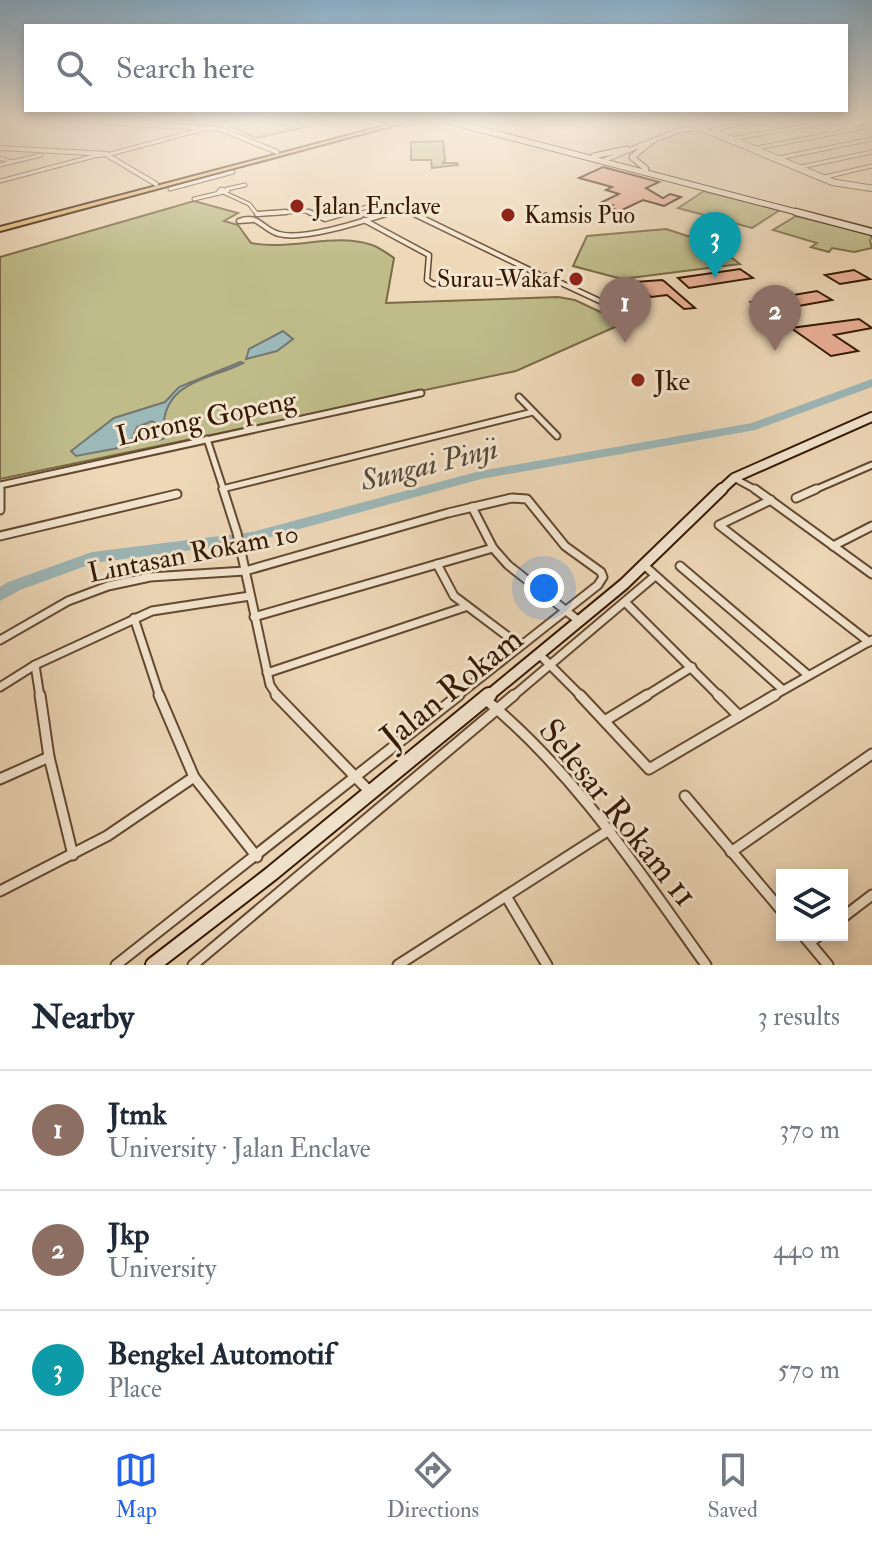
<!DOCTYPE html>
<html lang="en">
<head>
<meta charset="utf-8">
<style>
	:root { --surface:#fff; --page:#f6f6f7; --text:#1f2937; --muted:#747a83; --line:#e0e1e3; --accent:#2563eb }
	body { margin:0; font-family:"IM FELL Double Pica",serif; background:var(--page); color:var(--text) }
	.controls { position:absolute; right:24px; bottom:24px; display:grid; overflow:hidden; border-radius:0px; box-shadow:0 4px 12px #0003 }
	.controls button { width:72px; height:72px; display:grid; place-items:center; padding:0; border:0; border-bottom:2px solid var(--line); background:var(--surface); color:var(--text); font:40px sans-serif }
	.you { position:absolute; left:544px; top:588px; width:28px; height:28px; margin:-20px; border:6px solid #fff; border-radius:50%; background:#1a73e8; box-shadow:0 0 0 12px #1a73e833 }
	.badge { display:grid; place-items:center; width:52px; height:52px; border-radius:50%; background:var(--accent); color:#fff; font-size:26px; font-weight:700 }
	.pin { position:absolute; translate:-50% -66px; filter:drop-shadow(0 2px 4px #0008) }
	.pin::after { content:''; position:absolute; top:42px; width:28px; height:24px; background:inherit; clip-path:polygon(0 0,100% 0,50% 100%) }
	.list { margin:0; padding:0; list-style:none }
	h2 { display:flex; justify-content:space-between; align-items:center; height:104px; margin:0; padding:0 32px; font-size:34px }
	h2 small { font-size:26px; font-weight:400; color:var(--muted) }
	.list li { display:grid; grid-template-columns:52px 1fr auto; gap:24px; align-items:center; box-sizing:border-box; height:120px; padding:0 32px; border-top:2px solid var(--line) }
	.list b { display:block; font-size:30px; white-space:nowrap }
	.list p { margin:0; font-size:26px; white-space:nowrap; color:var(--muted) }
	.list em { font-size:26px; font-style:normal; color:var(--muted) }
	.icon { flex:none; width:44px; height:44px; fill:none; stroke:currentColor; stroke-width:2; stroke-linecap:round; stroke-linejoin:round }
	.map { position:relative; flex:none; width:872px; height:965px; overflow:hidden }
	.search { position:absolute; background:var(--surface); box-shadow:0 4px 12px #0003; left:24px; right:24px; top:24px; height:88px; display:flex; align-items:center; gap:20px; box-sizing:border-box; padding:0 28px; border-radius:0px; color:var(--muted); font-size:30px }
	.sheet { height:464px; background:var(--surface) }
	nav { display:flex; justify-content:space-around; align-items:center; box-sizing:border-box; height:112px; border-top:2px solid var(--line); background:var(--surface); font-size:22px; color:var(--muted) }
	nav a { display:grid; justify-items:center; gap:4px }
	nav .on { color:var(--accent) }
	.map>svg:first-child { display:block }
	.green { fill:#bfbc8a; stroke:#7a6a46; stroke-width:2 }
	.water { fill:#9db8b9; stroke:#747870; stroke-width:2 }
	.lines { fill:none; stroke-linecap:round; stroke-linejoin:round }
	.river { fill:#9db8b9; fill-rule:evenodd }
	.building { fill:#e9af96; stroke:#361902; stroke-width:2 }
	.minor-far4-casing { stroke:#644930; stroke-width:5 }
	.minor-far3-casing { stroke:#644930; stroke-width:7 }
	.minor-far2-casing { stroke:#644930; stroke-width:9 }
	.minor-far1-casing { stroke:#644930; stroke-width:11 }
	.minor-casing { stroke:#644930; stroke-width:13 }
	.tertiary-casing { stroke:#644930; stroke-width:6 }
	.secondary-far4-casing { stroke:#361902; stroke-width:7 }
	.secondary-far3-casing { stroke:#361902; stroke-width:9 }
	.secondary-far2-casing { stroke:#361902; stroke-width:12 }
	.secondary-far1-casing { stroke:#361902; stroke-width:14 }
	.secondary-casing { stroke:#361902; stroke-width:18 }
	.primary-casing { stroke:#361902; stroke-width:4 }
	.minor-far4 { stroke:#f4e6d1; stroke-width:3 }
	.minor-far3 { stroke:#f4e6d1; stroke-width:4 }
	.minor-far2 { stroke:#f4e6d1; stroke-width:5 }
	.minor-far1 { stroke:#f4e6d1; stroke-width:7 }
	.minor { stroke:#f4e6d1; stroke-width:9 }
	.tertiary { stroke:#f4e6d1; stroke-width:4 }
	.secondary-far4 { stroke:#f4e6d1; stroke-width:5 }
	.secondary-far3 { stroke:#f4e6d1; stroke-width:6 }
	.secondary-far2 { stroke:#f4e6d1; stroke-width:8 }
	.secondary-far1 { stroke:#f4e6d1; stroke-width:10 }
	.secondary { stroke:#f4e6d1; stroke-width:14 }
	.primary { fill:#e7bc7c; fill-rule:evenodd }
	.poi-dot { fill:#8f2418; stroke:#f4e6d1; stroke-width:3 }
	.labels { text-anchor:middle; stroke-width:6; stroke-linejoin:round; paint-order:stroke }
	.far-poi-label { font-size:24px; fill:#361902; stroke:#f4e6d1; text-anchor:start }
	.poi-label { font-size:28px; fill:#361902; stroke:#f4e6d1; text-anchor:start }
	.street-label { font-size:28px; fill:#361902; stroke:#f4e6d1 }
	.water-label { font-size:30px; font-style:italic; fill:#554939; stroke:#f4e6d1 }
	.near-street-label { font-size:34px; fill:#361902; stroke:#f4e6d1 }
</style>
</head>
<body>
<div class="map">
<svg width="872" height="965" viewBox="0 0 872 965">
	<rect width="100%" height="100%" fill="#eed8b8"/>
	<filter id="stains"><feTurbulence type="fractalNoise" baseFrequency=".0025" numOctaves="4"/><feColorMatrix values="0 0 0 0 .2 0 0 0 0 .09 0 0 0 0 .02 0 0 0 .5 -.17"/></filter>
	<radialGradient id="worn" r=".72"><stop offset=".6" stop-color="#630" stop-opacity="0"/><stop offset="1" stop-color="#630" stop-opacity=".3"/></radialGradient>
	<!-- green -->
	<g class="green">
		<path d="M255 122H291L306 127 256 138 232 127Z"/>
		<path d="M443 141 445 160 443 163H457L458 165 432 168 431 160H411V142Z"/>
		<path d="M704 191 780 210 752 228 678 208Z"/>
		<path d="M194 201 238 213 224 221 238 225 251 243C291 251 334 232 372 245 380 248 387 253 394 258L386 303 558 297 575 300 624 323 516 371 0 479V257Z"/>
		<path d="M796 216 872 234 870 241 872 248 854 252 832 248 829 252 811 247 817 243 773 230Z"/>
		<path d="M666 229 715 245 740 264 622 279 573 266 587 236Z"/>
	</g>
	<!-- water -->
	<g class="water">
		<path d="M283 331 293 339 277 351 246 359 249 349Z"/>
		<path d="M240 362 243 363C212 379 170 380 164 420L173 425 163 439 153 441 158 425 152 421 137 427 129 446 76 456 71 451 114 418 165 402 179 387Z"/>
	</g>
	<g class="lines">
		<!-- river -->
		<path class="river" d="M872 379V387L755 430 481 479 252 542 94 563 20 590 0 601V587L8 582 92 552 252 532 480 471 752 423Z"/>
	</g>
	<!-- building -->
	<g class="building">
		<path d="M603 167 659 182 646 188 663 198 670 194 681 197 664 206 643 200 620 211 607 207 612 205 602 202 619 194 606 190 612 187 579 178Z"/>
		<path d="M740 269 753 278 689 288 678 278Z"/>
		<path d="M854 270 870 279 840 284 825 275Z"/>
		<path d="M662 280 664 281 695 308 684 309 667 295 651 297 634 282Z"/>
		<path d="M817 291 832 300 765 312 751 302Z"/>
		<path d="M859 319 872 328 834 335 858 351 831 356 791 328Z"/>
	</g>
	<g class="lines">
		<defs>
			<g id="minor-far4">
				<path d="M681 122 693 126"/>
				<path d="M748 122 713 130 834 181 872 187"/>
				<path d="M691 125 713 122"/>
				<path d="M736 138 827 122"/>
				<path d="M757 148 872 126"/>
				<path d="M107 155 207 128"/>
				<path d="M0 158 12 162 41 155"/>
				<path d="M779 158 872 139"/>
				<path d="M0 165 12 162"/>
				<path d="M801 167 872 152"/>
				<path d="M825 177 872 166"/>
				<path d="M0 181 98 155"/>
				<path d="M170 189 233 172"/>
				<path d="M227 189 245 185"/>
				<path d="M225 193 249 204 257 214"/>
				<path d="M194 199 228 191 221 189 218 192"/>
				<path d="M257 214 306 211 314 214"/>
				<path d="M342 214 378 204"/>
				<path d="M385 214 403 209 414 214"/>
			</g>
			<g id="minor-far3">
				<path d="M309 212 325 219 349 212"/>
				<path d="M410 212 538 274"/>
				<path d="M257 214 286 212"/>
				<path d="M252 220 239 221C259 213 262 230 279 234 304 241 366 220 392 212"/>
				<path d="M364 220 429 255 427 280 433 284 537 281 544 277"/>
				<path d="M546 276 632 316"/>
			</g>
			<g id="minor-far2">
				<path d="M519 397 557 436"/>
				<path d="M207 439 224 491"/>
				<path d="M734 478 758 491"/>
				<path d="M0 485 421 393"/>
				<path d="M0 485V491"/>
				<path d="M222 489 533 412"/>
				<path d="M812 491 872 465"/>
			</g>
			<g id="minor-far1">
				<path d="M0 489V510"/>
				<path d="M223 489 237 533 270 685 278 697"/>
				<path d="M755 489 872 574"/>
				<path d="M796 498 816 489"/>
				<path d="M771 500 719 525 869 642"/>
				<path d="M472 507 493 548 508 565 579 621"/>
				<path d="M0 536 177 494"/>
				<path d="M833 546 872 526"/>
				<path d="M437 564 454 596 519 645"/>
				<path d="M645 566 782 689"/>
				<path d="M680 566 808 675"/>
				<path d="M626 603 720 697"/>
				<path d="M254 617 493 548"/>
				<path d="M134 618 160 697"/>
				<path d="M0 640 68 601 108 586 150 577 245 571 448 513 512 498 527 499 565 546 601 572 603 577 598 585 456 697"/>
				<path d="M539 654 582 697"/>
				<path d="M35 665 40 697"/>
				<path d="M267 673 465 607"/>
				<path d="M0 687 35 665 152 611 250 596"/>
				<path d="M512 697 655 576"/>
				<path d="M644 697 692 667"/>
				<path d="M771 697 872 640"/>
			</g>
			<g id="minor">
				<path d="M40 695 49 757 73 855"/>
				<path d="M159 695 194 777 257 857"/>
				<path d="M276 695 370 792"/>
				<path d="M580 695 649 769 775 695"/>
				<path d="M718 695 739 716"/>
				<path d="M485 699C576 774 638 870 706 965"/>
				<path d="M606 720 647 695"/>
				<path d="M0 779 49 757"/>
				<path d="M685 796 782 911"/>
				<path d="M731 852 872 754"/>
				<path d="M0 891 107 836 194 777"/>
				<path d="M506 896 547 965"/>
				<path d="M842 918 872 895"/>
				<path d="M803 935 828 965"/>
				<path d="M810 942 820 935"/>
				<path d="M116 965 459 695"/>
				<path d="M193 965 514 695"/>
				<path d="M398 965 609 830"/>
			</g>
			<g id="tertiary">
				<path d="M102 122 220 129 277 152"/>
				<path d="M697 127 832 183 872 189"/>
				<path d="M0 148 107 154 98 155"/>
				<path d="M107 155 156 184"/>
				<path d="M602 161 677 131 732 122"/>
			</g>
			<g id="secondary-far4">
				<path d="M452 122 804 214"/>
				<path d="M594 156 627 149"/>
				<path d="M646 169 632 157 651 142"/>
			</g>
			<path id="secondary-far3" d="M796 212 872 232"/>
			<path id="secondary-far2" d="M720 491 734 478 872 417"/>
			<path id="secondary-far1" d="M487 697 624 584 722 489"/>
			<path id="secondary" d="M153 965 271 874 489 695"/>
			<path id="primary" d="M400 122H406L0 231V227Z"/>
		</defs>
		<!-- minor-far4 casing -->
		<use href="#minor-far4" class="minor-far4-casing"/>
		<!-- minor-far3 casing -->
		<use href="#minor-far3" class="minor-far3-casing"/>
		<!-- minor-far2 casing -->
		<use href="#minor-far2" class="minor-far2-casing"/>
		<!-- minor-far1 casing -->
		<use href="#minor-far1" class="minor-far1-casing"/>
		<!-- minor casing -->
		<use href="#minor" class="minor-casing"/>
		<!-- tertiary casing -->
		<use href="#tertiary" class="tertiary-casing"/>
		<!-- secondary-far4 casing -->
		<use href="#secondary-far4" class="secondary-far4-casing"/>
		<!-- secondary-far3 casing -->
		<use href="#secondary-far3" class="secondary-far3-casing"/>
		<!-- secondary-far2 casing -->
		<use href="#secondary-far2" class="secondary-far2-casing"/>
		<!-- secondary-far1 casing -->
		<use href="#secondary-far1" class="secondary-far1-casing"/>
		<!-- secondary casing -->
		<use href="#secondary" class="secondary-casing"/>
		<!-- primary casing -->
		<use href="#primary" class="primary-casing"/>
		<!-- minor-far4 -->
		<use href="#minor-far4" class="minor-far4"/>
		<!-- minor-far3 -->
		<use href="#minor-far3" class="minor-far3"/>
		<!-- minor-far2 -->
		<use href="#minor-far2" class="minor-far2"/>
		<!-- minor-far1 -->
		<use href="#minor-far1" class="minor-far1"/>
		<!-- minor -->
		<use href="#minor" class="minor"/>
		<!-- tertiary -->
		<use href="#tertiary" class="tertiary"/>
		<!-- secondary-far4 -->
		<use href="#secondary-far4" class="secondary-far4"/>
		<!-- secondary-far3 -->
		<use href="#secondary-far3" class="secondary-far3"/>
		<!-- secondary-far2 -->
		<use href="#secondary-far2" class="secondary-far2"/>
		<!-- secondary-far1 -->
		<use href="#secondary-far1" class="secondary-far1"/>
		<!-- secondary -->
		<use href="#secondary" class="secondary"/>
		<!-- primary -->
		<use href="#primary" class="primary"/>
	</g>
	<!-- sky -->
	<linearGradient id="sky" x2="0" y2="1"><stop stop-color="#8ab6d5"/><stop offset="0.47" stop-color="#f7eddf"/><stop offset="1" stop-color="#f7eddf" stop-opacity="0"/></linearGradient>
	<rect width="872" height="257" fill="url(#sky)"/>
	<!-- markers -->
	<g class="poi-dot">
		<circle cx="297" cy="206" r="8"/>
		<circle cx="508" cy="215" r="8"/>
		<circle cx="576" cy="279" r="8"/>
		<circle cx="638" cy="380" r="8"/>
	</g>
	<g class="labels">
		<!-- far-poi labels -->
		<g class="far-poi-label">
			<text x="313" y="214">Jalan Enclave</text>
			<text x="524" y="223">Kamsis Puo</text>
			<text x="560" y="287" text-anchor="end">Surau Wakaf</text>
		</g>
		<!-- poi labels -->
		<g class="poi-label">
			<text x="654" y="390">Jke</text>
		</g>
		<!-- street labels -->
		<g class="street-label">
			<text transform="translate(206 417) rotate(-12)" y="10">Lorong Gopeng</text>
			<text transform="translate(193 552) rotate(-11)" y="10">Lintasan Rokam 10</text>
		</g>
		<!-- water labels -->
		<g class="water-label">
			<text transform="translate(429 464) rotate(-14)" y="10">Sungai Pinji</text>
		</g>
		<!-- near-street labels -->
		<g class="near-street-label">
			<text transform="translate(451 687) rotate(-39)" y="12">Jalan Rokam</text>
			<text transform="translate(619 812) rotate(51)" y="12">Selesar Rokam 11</text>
		</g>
	</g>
	<rect width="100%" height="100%" filter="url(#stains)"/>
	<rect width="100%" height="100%" fill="url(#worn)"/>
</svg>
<div class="controls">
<button><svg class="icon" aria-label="layers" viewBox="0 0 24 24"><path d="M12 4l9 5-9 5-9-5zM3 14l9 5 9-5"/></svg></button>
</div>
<div class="you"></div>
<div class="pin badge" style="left:625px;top:343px;background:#8d6e63">1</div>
<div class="pin badge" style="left:775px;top:351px;background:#8d6e63">2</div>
<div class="pin badge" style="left:715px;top:278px;background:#0f9aa8">3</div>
<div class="search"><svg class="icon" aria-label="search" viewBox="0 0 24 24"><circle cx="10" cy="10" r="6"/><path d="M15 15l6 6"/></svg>Search here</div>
</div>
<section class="sheet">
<h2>Nearby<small>3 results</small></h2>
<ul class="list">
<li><span class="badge" style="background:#8d6e63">1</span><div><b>Jtmk</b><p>University · Jalan Enclave</p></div><em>370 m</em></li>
<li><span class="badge" style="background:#8d6e63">2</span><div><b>Jkp</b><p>University</p></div><em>440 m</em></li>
<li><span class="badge" style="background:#0f9aa8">3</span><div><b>Bengkel Automotif</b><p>Place</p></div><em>570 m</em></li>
</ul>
</section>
<nav>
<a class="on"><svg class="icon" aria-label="map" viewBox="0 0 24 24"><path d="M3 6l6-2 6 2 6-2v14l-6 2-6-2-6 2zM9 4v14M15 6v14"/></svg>Map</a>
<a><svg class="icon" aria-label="directions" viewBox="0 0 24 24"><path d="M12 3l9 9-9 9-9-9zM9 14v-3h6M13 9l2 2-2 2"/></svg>Directions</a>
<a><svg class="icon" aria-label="saved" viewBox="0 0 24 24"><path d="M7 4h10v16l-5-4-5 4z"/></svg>Saved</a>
</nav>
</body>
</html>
